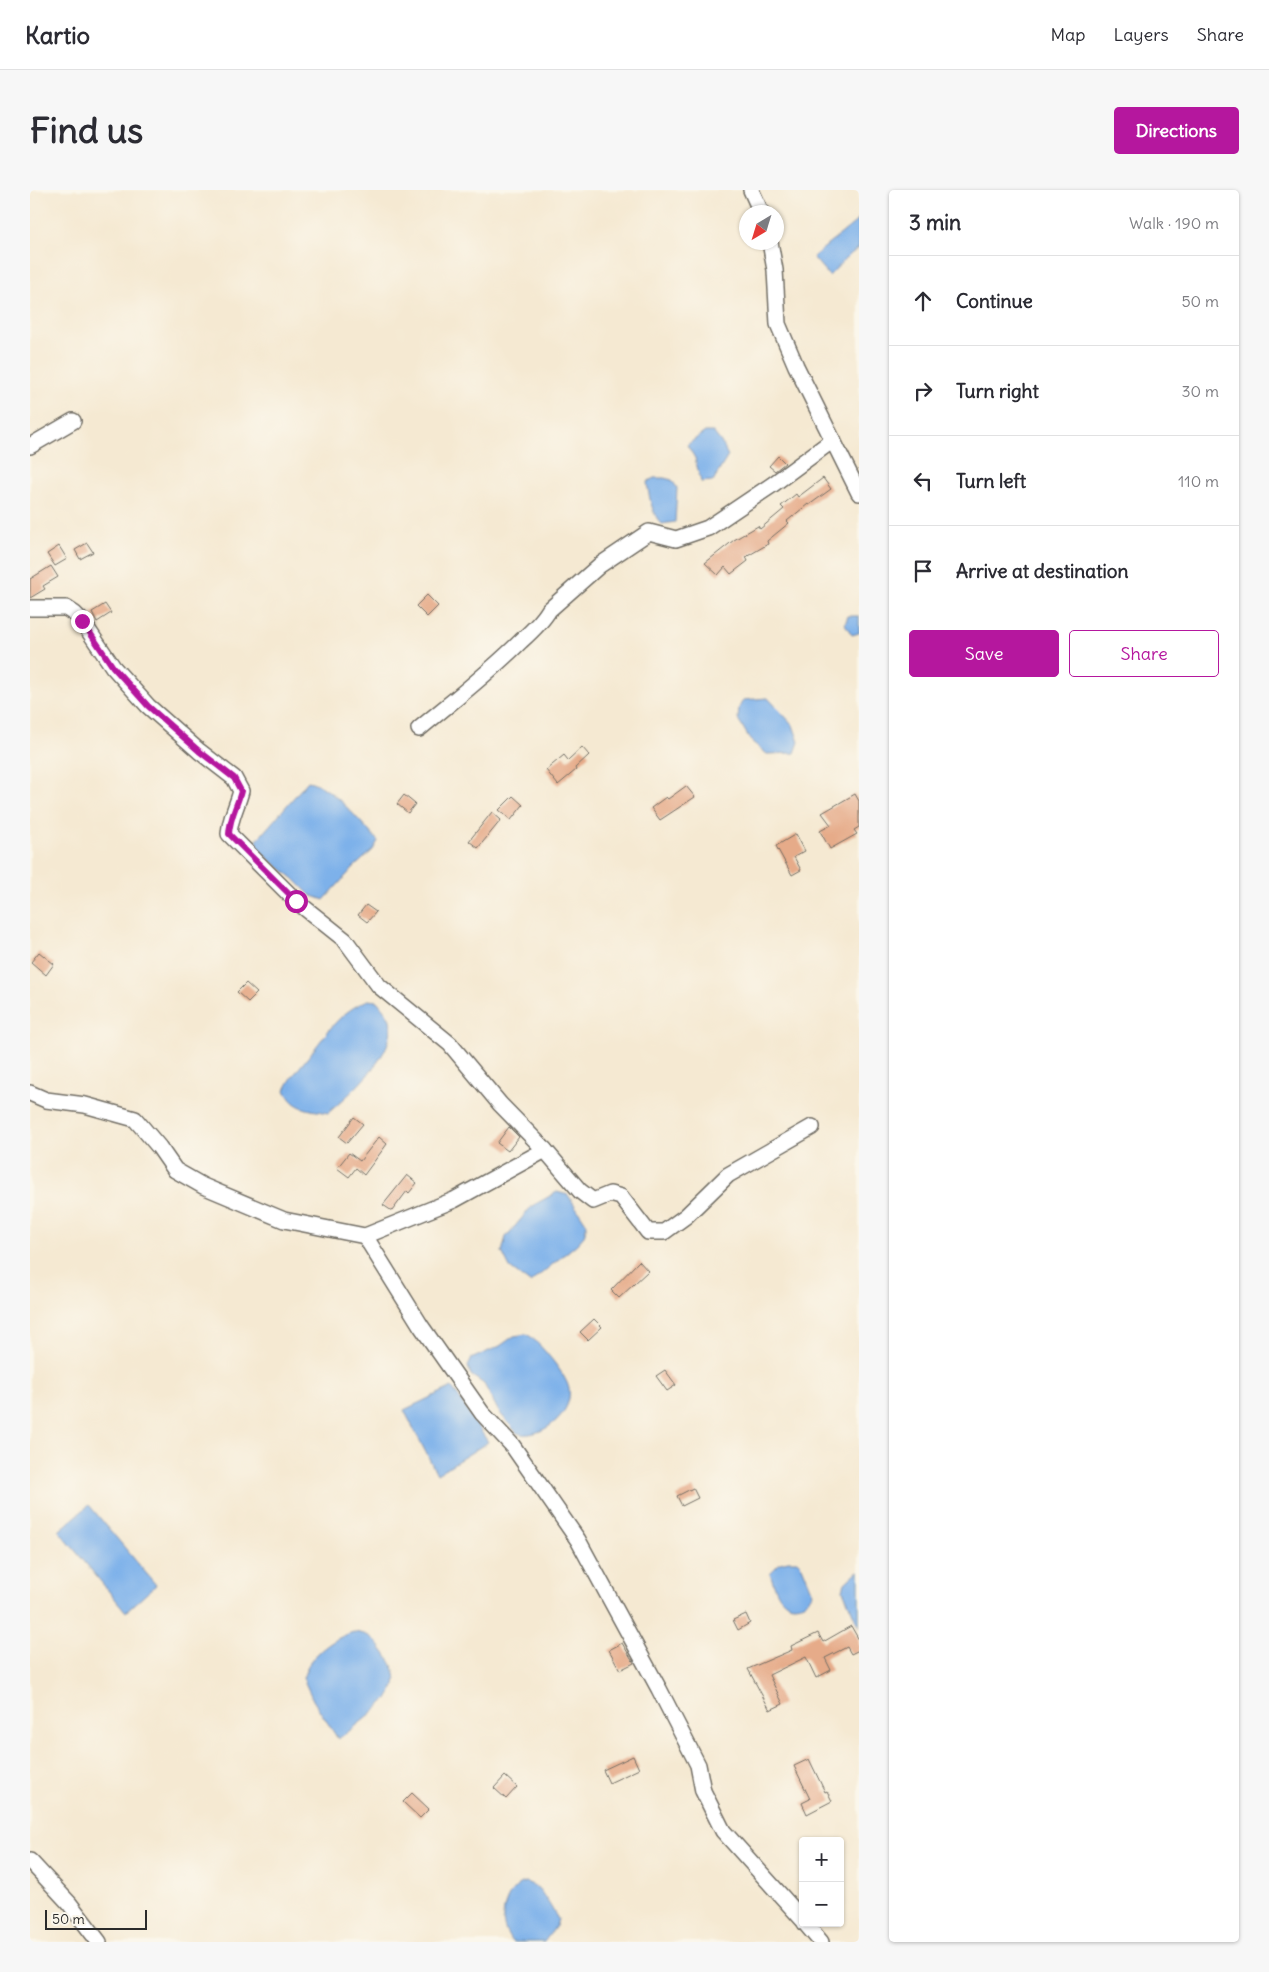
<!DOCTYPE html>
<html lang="en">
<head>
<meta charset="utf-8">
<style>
	:root { --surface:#fff; --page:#f7f7f7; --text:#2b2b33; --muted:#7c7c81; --line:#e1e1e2; --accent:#b5179e }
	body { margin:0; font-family:Delius,sans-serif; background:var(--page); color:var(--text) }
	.controls { position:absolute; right:15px; bottom:15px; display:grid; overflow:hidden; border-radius:5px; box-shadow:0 1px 4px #0004 }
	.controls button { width:45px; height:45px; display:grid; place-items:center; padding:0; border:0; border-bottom:1px solid var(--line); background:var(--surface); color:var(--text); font:25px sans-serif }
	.compass { position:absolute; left:709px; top:15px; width:45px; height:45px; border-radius:50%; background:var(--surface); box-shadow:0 1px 4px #0004; rotate:218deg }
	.scale { position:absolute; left:15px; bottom:12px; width:102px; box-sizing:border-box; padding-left:5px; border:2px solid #2b2b2b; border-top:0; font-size:14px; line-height:18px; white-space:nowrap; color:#2b2b2b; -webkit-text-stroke:4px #fbf7ec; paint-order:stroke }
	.stop { position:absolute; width:15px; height:15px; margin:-11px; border:4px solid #b5179e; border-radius:50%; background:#fff }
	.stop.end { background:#b5179e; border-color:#fff; box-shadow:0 1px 5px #0008 }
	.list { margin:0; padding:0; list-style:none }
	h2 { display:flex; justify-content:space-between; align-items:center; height:65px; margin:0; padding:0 20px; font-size:21px }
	h2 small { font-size:16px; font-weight:400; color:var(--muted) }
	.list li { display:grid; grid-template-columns:32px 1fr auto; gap:15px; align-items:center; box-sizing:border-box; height:90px; padding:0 20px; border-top:1px solid var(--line) }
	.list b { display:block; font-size:19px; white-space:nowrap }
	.list em { font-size:16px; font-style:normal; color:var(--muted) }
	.actions { display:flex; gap:10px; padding:15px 20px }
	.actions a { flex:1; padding:11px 0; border:1px solid var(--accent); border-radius:5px; text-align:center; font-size:18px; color:var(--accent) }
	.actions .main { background:var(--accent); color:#fff }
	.icon { flex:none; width:28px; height:28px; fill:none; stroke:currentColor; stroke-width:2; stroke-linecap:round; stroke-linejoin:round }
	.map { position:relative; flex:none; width:829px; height:1752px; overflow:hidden; border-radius:5px }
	header { display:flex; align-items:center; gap:30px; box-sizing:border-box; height:70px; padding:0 25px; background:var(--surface); border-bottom:1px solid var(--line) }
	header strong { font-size:24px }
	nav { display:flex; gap:28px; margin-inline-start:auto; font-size:18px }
	.intro { display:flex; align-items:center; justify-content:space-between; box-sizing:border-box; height:120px; padding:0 30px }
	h1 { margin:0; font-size:35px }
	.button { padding:12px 22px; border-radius:5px; background:var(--accent); color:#fff; font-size:18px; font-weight:700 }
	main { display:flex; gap:30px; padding:0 30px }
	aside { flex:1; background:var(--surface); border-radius:5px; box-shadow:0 1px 4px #0004 }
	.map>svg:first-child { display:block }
	.water { fill:#7db1ea; stroke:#546e8a }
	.building { fill:#e6ab89 }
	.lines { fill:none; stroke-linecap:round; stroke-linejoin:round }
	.minor-casing { stroke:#726e65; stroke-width:18 }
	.minor { stroke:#fff; stroke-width:15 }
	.route { stroke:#b5179e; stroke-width:6 }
</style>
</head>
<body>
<header>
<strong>Kartio</strong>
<nav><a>Map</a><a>Layers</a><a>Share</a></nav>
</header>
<div class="intro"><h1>Find us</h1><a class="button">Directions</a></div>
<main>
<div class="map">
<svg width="829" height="1752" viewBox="0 0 829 1752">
	<rect width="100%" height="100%" fill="#fbf7ec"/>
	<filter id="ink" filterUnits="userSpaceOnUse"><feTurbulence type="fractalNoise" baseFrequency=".02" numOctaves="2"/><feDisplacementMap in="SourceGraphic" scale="10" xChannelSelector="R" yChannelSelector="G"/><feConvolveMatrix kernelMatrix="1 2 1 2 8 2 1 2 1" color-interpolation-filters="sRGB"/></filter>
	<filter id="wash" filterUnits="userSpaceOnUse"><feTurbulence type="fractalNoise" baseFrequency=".0096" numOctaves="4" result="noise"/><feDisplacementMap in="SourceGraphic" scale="20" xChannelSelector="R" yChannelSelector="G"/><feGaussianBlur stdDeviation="1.12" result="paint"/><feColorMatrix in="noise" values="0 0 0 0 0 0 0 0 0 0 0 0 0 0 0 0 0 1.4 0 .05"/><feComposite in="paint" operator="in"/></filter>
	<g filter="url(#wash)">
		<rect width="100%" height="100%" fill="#f5e9d2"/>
		<!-- water -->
		<g class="water">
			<path d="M829 29V58L818 66 799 86 783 67Z"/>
			<path d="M675 242H683L691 252 698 266 683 291 671 292 665 268 657 255Z"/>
			<path d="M624 288H634L642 290 647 298 645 332 632 334C622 326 619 305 617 292Z"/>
			<path d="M818 426H829V443L822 445 815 434Z"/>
			<path d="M738 508 763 535 769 552 765 563 737 564 721 551 708 529 709 518 713 510Z"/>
			<path d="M278 591C301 595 331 633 348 651L343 660 323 678 294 710 280 705 263 688 227 660V650Z"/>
			<path d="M338 810 347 811C351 816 358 824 360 830 368 863 320 904 298 923 278 919 264 920 255 900 262 885 272 875 282 862 301 838 309 823 338 810Z"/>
			<path d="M527 1002 538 1005 557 1034 554 1046 547 1054 500 1093 480 1078 472 1062 476 1047 502 1016Z"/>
			<path d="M497 1144C508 1151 537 1185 539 1199 543 1220 519 1242 499 1244 495 1245 491 1244 487 1243L469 1222 454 1194 441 1185 438 1177 441 1169 470 1156 484 1146Z"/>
			<path d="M422 1197 458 1252 407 1284 374 1220Z"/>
			<path d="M59 1315 126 1395 96 1422 29 1341Z"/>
			<path d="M758 1371H767L772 1376 783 1403C780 1408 776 1412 771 1414 751 1420 745 1398 740 1383L750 1373Z"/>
			<path d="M829 1380V1437L813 1400 815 1393Z"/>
			<path d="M324 1442C340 1444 344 1448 354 1462 373 1489 368 1500 345 1520 333 1531 321 1540 308 1549L283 1510 273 1488C275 1484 276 1478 279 1474 288 1460 308 1446 324 1442Z"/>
			<path d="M496 1692C513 1698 519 1715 528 1729L526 1736 514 1752H482C477 1745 474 1738 473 1730 472 1716 482 1694 496 1692Z"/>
		</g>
		<g id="blocks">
			<!-- building -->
			<g class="building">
				<path d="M748 266 755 273 745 281 739 276Z"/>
				<path d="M793 288 801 299 779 315 778 314 757 331 759 333 737 351 738 354 716 367 718 371 701 384 695 377 688 385 675 373 704 350 728 336 730 339 754 319 751 316 766 304 768 307Z"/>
				<path d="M57 353 63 362 50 369 45 360Z"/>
				<path d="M29 356 37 369 25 376 17 364Z"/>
				<path d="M21 376 28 387 13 396 15 399 0 408V389Z"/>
				<path d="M397 405 408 416 397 427 386 416Z"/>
				<path d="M75 414 81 423 67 432 62 422Z"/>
				<path d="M552 557 559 565 545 578 546 580 528 595 516 580 534 565 538 570Z"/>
				<path d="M656 596 665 607 630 630 621 618 636 607 638 609Z"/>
				<path d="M825 604 829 611V637L824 640 827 644 800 659 790 641 801 635 792 623Z"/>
				<path d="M374 605 385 614 378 623 367 614Z"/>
				<path d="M483 606 493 615 481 630 469 620Z"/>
				<path d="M462 622 471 630 448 658 439 651Z"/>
				<path d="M766 644 775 661 764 667 771 680 762 685 746 656Z"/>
				<path d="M336 715 346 722 337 732 328 725Z"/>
				<path d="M9 762 24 774 16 785 1 772Z"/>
				<path d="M216 793 227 803 218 812 207 802Z"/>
				<path d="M324 927 333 934 317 953 309 947Z"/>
				<path d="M479 937 489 947 478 961 467 953Z"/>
				<path d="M349 947 357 954 334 985 326 978 319 987 307 978 319 963 330 971Z"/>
				<path d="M377 985 387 993 379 1003 377 1001 362 1021 353 1015Z"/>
				<path d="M609 1071 618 1081 589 1108 581 1100Z"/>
				<path d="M564 1129 572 1137 558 1150 550 1142Z"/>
				<path d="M635 1180 646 1195 637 1201 626 1186Z"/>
				<path d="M663 1298 668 1308 652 1316 647 1306Z"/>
				<path d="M716 1424 720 1433 708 1440 703 1430Z"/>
				<path d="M821 1436 829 1450V1460L821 1464 817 1457 795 1468 801 1480 786 1488 776 1467 739 1485 753 1514 740 1520 718 1479 762 1460 761 1456 788 1443 793 1452Z"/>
				<path d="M592 1453 604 1473 590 1480 579 1460Z"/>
				<path d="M603 1566 609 1579 579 1593 573 1580Z"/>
				<path d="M779 1569 795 1602 797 1601 802 1611 777 1624 772 1613 780 1609 764 1576Z"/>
				<path d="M475 1586 487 1597 476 1609 464 1598Z"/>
				<path d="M382 1603 399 1619 390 1628 373 1612Z"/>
			</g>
		</g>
	</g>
	<g filter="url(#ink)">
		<use href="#blocks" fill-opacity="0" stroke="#726e65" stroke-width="1"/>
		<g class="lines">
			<defs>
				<g id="minor">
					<path d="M721 0 731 22"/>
					<path d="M740 52 745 80 748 134 766 176 829 303"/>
					<path d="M0 256 43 231"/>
					<path d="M0 418H36L45 424 52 431 83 477 118 516 169 561 204 588 211 601C207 617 200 627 199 644L266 711 315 750 349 796 420 854 470 914 515 960 550 1001 563 1011 580 1004 591 1007 618 1042H634L656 1026 698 985 782 937"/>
					<path d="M389 539C424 510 459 483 491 451 501 442 512 432 519 420L570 375 619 342 646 349 678 338 742 295 803 250"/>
					<path d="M0 903 16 910 55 915 105 929 129 957 145 980 173 996 254 1030 335 1046 424 1010 515 960"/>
					<path d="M335 1046 391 1136 452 1223 482 1255 548 1350 629 1499 668 1575 673 1601 693 1641 773 1730"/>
					<path d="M0 1671 39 1713 69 1752"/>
					<path d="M775 1733 791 1752"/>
				</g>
			</defs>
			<!-- minor casing -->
			<use href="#minor" class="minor-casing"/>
			<!-- minor -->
			<use href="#minor" class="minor"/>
		</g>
	</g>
	<g class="lines" filter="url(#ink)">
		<!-- route -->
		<path class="route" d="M52 431 83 477 118 516 169 561 204 588 211 601C207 617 200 626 199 644L266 711"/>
	</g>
</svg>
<div class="controls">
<button>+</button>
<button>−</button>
</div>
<svg class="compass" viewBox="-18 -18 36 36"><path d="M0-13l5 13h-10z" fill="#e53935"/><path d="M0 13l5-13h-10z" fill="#7c7c81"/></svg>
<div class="scale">50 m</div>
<div class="stop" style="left:266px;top:711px"></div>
<div class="stop end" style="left:52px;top:431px"></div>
</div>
<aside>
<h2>3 min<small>Walk · 190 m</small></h2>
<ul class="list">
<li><svg class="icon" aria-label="ahead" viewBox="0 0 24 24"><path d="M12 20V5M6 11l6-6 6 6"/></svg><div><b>Continue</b></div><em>50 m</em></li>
<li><svg class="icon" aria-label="right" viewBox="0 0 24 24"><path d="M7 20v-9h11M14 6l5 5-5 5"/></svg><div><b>Turn right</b></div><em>30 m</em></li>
<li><svg class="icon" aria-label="left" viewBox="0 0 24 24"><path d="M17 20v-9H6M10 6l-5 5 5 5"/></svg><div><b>Turn left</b></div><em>110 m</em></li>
<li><svg class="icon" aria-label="arrive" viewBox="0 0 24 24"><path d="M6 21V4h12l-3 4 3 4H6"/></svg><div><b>Arrive at destination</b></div></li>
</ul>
<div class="actions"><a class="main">Save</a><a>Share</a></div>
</aside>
</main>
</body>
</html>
